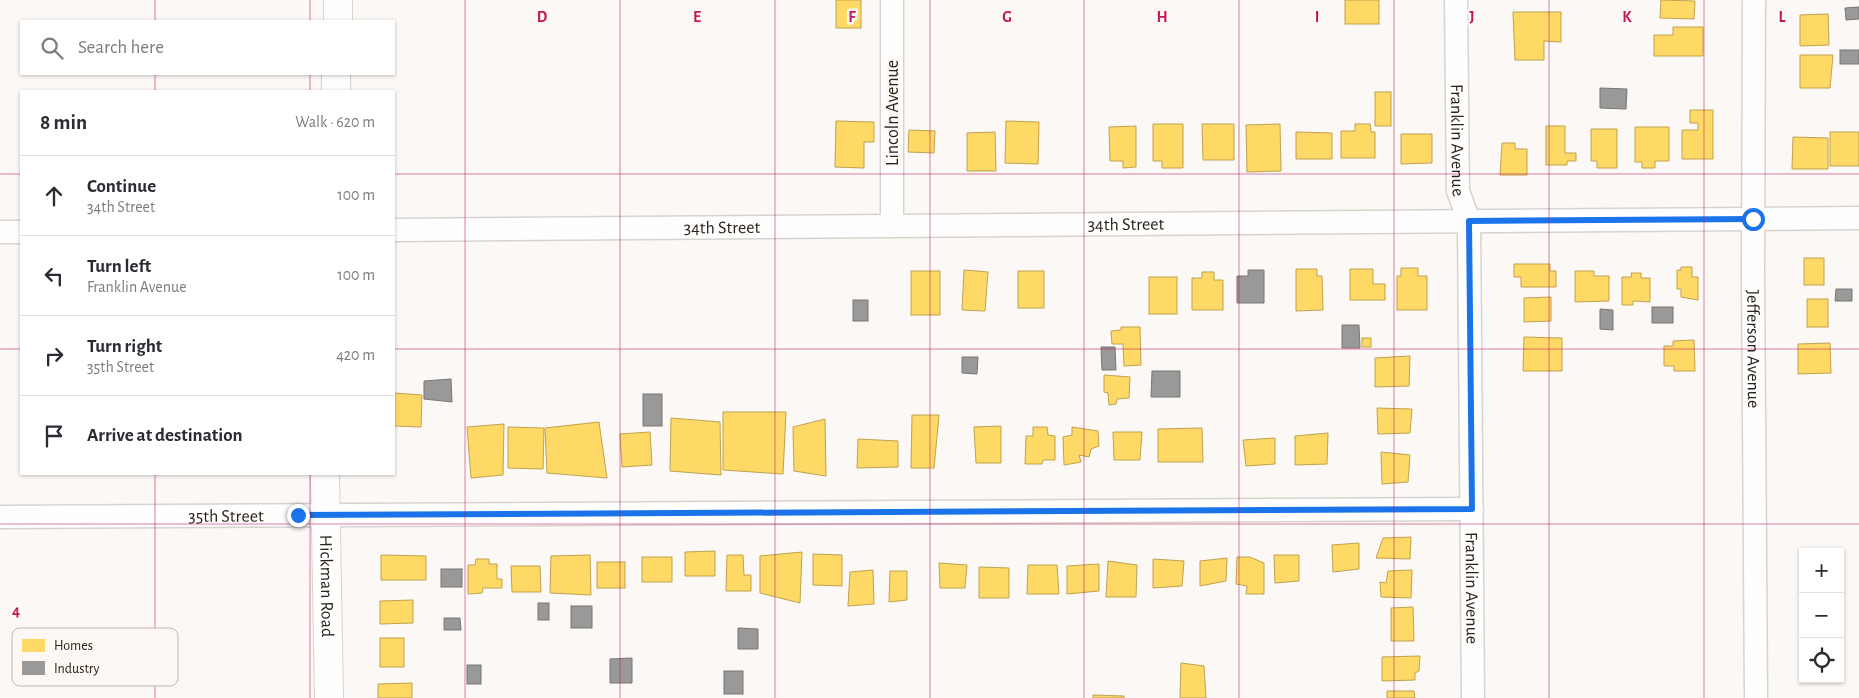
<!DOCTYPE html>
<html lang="en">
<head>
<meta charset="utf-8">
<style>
	:root { --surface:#fff; --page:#f7f7f7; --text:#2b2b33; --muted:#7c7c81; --line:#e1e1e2 }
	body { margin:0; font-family:"Alegreya Sans",sans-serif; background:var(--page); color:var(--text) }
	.controls { position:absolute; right:15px; bottom:15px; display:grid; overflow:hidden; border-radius:0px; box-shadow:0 1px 4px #0004 }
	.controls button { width:45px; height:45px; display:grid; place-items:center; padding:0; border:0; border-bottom:1px solid var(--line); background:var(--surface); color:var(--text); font:25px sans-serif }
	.stop { position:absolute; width:15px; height:15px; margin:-11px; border:4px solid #1a73e8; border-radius:50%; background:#fff }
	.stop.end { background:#1a73e8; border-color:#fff; box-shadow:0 1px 5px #0008 }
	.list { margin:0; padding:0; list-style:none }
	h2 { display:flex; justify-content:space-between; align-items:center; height:65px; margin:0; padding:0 20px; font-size:21px }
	h2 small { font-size:16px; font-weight:400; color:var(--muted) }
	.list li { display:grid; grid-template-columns:32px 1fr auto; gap:15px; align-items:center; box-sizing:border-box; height:80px; padding:0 20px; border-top:1px solid var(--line) }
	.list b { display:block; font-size:19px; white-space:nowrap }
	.list p { margin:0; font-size:16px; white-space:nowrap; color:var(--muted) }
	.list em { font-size:16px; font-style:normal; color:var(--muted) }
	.icon { flex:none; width:28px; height:28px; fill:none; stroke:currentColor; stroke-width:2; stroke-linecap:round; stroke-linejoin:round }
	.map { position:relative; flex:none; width:1859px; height:698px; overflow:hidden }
	.search { position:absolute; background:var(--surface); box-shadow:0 1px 4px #0004; left:20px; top:20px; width:375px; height:55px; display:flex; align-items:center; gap:12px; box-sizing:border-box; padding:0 18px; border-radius:0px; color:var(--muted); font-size:19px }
	.panel { position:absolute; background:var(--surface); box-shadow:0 1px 4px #0004; left:20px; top:90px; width:375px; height:385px; border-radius:0px }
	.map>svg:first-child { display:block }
	.homes { fill:#ffd966; stroke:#bfa24f }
	.industry { fill:#999; stroke:#787673 }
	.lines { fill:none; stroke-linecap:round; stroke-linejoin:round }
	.street-casing { stroke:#d9d3cd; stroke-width:25 }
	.secondary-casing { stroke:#d9d3cd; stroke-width:30 }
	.street { stroke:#fefefe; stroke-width:22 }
	.secondary { stroke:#fefefe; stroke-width:28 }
	.route { stroke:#1a73e8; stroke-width:6 }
	.grid { fill:none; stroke:#c2185b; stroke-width:1; stroke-opacity:0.55 }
	.labels { text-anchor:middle; stroke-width:5; stroke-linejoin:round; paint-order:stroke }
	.street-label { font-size:18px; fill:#2b231a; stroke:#fdf8f3 }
	.key { fill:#fdf8f3; stroke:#beb8b2; stroke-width:1 }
	.key-label { font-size:14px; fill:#2b231a }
	.grid-label { font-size:16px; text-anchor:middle; font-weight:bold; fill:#c2185b; stroke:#fdf8f3; stroke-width:5; stroke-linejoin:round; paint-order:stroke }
</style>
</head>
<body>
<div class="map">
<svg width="1859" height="698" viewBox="0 0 1859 698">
	<rect width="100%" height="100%" fill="#fbf8f5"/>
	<!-- homes -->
	<g class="homes">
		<rect x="836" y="0" width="25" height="28"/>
		<rect x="1345" y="0" width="34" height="24"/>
		<path d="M1661 0 1695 1 1694 19 1660 18Z"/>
		<path d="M1513 12H1561V42L1544 41V60H1515Z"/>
		<path d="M1828 14 1829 45 1800 46V15Z"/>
		<path d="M1673 27H1703V56H1654V35H1673Z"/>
		<path d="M1800 55H1833L1830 88H1800Z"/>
		<rect x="1375" y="92" width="16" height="34"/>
		<path d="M1690 110H1713V159H1682V130H1698V123H1690Z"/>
		<path d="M836 121 874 122V142H864V168L835 167Z"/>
		<path d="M1006 121 1039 122 1038 164 1005 163Z"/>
		<path d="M1153 124H1183V168H1162V161H1153Z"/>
		<path d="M1202 124H1234V160H1203Z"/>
		<path d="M1280 124 1281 171 1247 172 1246 125Z"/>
		<path d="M1355 124H1370L1371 132H1375V158H1341V131H1355Z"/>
		<path d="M1136 126V167L1123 168V161H1110L1109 127Z"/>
		<path d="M1546 126H1565V153H1576V161H1567V165H1546Z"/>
		<path d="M1635 127H1669V161H1655V168H1642V162H1635Z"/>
		<path d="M1591 129H1617V168H1597V161H1591Z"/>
		<path d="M909 130 935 131 934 153 908 152Z"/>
		<path d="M995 132 996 171H967V133Z"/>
		<path d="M1296 132 1332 133V159H1296Z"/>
		<rect x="1830" y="132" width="29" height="34"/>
		<path d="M1401 134H1432V163L1401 164Z"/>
		<path d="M1793 137 1828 138V169H1792Z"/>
		<path d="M1502 143H1515V149H1527V175H1500Z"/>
		<rect x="1804" y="258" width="20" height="27"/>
		<path d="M1514 264H1550V271H1556V287H1521V277H1514Z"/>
		<path d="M1681 267H1692V277H1698V300L1681 297V289H1677V270H1681Z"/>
		<path d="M1401 268H1418V276H1427V310H1397V276H1401Z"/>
		<path d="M1296 269H1317V276H1322L1323 310 1296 311Z"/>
		<path d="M1350 269H1373V284H1385V300H1350Z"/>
		<path d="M964 270 988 272 985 311 962 310Z"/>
		<rect x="911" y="271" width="29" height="44"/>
		<rect x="1018" y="271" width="26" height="37"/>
		<path d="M1575 271H1594V276H1609V301L1575 302Z"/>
		<path d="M1202 272H1214V280H1223V310H1192V278H1202Z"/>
		<path d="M1631 273H1641V278H1650V302L1633 301V305H1622V277H1632Z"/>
		<rect x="1149" y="277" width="28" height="37"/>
		<path d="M1551 297V321L1524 322V298Z"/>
		<rect x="1807" y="299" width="21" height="28"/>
		<path d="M1121 327H1140L1141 365 1124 366 1123 344H1112L1111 331 1121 330Z"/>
		<path d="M1524 337 1562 338V371H1523Z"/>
		<rect x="1362" y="338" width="9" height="9"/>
		<path d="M1694 340 1695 371H1674V366H1664V346H1673V341Z"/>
		<path d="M1830 343 1831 373 1798 374V344Z"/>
		<path d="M1410 356 1409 386 1375 387V358Z"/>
		<path d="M1104 375 1130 377 1129 398 1117 399 1116 404 1109 405 1108 393 1104 392Z"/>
		<path d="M394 393 422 395 421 427 394 426Z"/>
		<path d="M1377 408 1412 409 1410 433 1378 434Z"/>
		<path d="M723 412H786L783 474 723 470Z"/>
		<path d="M912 415H939L934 468H911Z"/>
		<path d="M671 418 720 422 721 475 670 471Z"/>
		<path d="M825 419 826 476 794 471 793 427Z"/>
		<path d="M599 422 607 478 547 473 545 428Z"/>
		<path d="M504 424 503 475 471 478 467 427Z"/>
		<path d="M1001 426V463H976L974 427Z"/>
		<path d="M508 427 544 428 543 469 508 468Z"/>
		<path d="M1033 427H1047L1048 435 1055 436V460H1043L1042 464H1025L1026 436H1033Z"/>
		<path d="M1072 427 1098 431 1099 446 1091 449 1089 457 1079 455 1081 462 1064 465 1063 437 1072 435Z"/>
		<path d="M1202 428 1203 462H1158V429Z"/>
		<path d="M650 432 652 465 622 467 620 434Z"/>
		<path d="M1113 432H1142L1140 460H1114Z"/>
		<path d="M1328 433 1327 464 1295 465V436Z"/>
		<path d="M1275 438V464L1246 466 1243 440Z"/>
		<path d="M858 439 898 441V467L857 468Z"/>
		<path d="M1381 452 1410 455 1408 482 1382 484Z"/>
		<path d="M1411 537 1410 559 1376 558 1383 538Z"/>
		<path d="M1359 543V569L1333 572 1332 545Z"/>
		<path d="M715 551V576H685V552Z"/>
		<path d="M802 552 800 603 760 593V556Z"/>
		<path d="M813 554 842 555V586L813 585Z"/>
		<path d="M381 555 426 556V580H381Z"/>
		<path d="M590 555 591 595 550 593 551 556Z"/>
		<path d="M727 555H743L744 575H751V591H726Z"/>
		<path d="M1274 555H1299V581L1275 583Z"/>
		<rect x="642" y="557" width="30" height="25"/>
		<path d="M1237 557H1250L1264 563V594H1246L1247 586 1236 584Z"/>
		<path d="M1227 558 1226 581 1200 586V561Z"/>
		<path d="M476 559H489V564H497V579H502V588H483L482 593 468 594V565H475Z"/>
		<path d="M1153 559 1184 561 1182 586 1153 588Z"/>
		<path d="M1108 561 1137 565 1136 597H1106Z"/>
		<rect x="597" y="562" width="28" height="26"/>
		<path d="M939 563 967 565 965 588H940Z"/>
		<path d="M1099 564V591L1067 594V566Z"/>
		<path d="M1028 565H1057L1059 594H1027Z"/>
		<path d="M511 566H540L541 592H512Z"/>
		<path d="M979 567 1009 568V598H979Z"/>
		<path d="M873 570 874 604 848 606 850 572Z"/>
		<path d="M1412 570 1411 598 1381 597 1380 582 1386 583 1388 571Z"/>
		<path d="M890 571H907V600L889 602Z"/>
		<path d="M413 600V623L380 624V601Z"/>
		<path d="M1413 607 1414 641H1391V608Z"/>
		<rect x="380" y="638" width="24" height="29"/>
		<path d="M1420 656 1419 671 1415 673V680L1382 681V657Z"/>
		<path d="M1181 663 1204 666 1206 698H1180Z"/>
		<path d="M412 683V698H378V684Z"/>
		<path d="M1387 691H1414L1415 698H1387Z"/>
		<path d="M1093 695 1124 696V698H1093Z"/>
	</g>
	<!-- industry -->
	<g class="industry">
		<path d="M1859 7V19L1846 20 1845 8Z"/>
		<rect x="1840" y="50" width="19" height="14"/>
		<path d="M1600 88 1627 89 1626 109 1600 108Z"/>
		<path d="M1248 270H1264V303H1237V276H1248Z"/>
		<path d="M1836 289H1852V301H1835Z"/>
		<rect x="853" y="300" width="15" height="21"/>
		<rect x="1652" y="307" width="21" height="16"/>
		<path d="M1600 309 1613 310V330L1600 329Z"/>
		<path d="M1342 325H1359L1360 348H1342Z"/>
		<path d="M1101 347H1115L1116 370H1102Z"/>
		<path d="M962 357H978L977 374 962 373Z"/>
		<path d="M1152 371H1180V397H1151Z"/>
		<path d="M451 379 452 402 424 399V381Z"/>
		<rect x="643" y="394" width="19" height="32"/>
		<rect x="441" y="569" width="21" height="18"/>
		<rect x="538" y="603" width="11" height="17"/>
		<rect x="571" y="606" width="21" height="22"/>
		<path d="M444 618H460L461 630H444Z"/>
		<path d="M738 628 758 629V649H738Z"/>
		<path d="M632 658V683H610V659Z"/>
		<rect x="467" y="665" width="14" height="19"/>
		<rect x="724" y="671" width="19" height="23"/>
	</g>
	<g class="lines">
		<defs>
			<g id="street">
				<path d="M892 0V225"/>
				<path id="s1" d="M1456 0 1458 191 1469 221 1473 698"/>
				<path id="s2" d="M1754 0 1753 274 1756 698"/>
				<path id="s3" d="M394 230 1859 218"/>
				<path d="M0 232H21"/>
				<path id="s4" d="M0 517 1472 509"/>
			</g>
			<g id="secondary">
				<path d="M338 21V0"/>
				<path d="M336 91V74"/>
				<path id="s5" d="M325 474 329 698"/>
			</g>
		</defs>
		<!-- street casing -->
		<use href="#street" class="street-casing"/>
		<!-- secondary casing -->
		<use href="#secondary" class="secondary-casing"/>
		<!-- street -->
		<use href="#street" class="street"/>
		<!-- secondary -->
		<use href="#secondary" class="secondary"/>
	</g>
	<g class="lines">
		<!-- route -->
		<path class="route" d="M298 515 1472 509 1469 221 1753 219"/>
	</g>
	<!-- grid -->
	<path class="grid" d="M155 0V21M310 0V21M465 0V698M620 0V698M775 0V698M930 0V698M1084 0V698M1239 0V698M1394 0V698M1549 0V698M1704 0V698M155 74V91M310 74V91M0 174H21M394 174H1859M0 349H21M394 349H1859M155 474V698M310 474V698M0 524H1859"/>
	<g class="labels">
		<!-- street labels -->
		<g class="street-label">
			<text transform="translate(892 113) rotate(-90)" y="6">Lincoln Avenue</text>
			<text dy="6" stroke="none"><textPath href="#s1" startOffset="140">Franklin Avenue</textPath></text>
			<text dy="6" stroke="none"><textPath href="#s3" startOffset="732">34th Street</textPath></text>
			<text dy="6" stroke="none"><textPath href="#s3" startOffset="328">34th Street</textPath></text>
			<text dy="6" stroke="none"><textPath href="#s2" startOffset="349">Jefferson Avenue</textPath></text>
			<text dy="6" stroke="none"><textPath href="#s4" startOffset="226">35th Street</textPath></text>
			<text dy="6" stroke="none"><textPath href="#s5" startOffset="112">Hickman Road</textPath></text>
			<text dy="6" stroke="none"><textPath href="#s1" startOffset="590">Franklin Avenue</textPath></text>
		</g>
	</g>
	<!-- legend -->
	<rect x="12" y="628" width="166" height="58" rx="8" class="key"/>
	<rect x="22" y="639" width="23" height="13" fill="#ffd966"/>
	<rect x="22" y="661" width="23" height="14" fill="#999"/>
	<g class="key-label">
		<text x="54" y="650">Homes</text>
		<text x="54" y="673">Industry</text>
	</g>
	<g class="grid-label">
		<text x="542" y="22">D</text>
		<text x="697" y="22">E</text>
		<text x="852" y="22">F</text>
		<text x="1007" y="22">G</text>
		<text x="1162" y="22">H</text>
		<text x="1317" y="22">I</text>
		<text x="1472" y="22">J</text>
		<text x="1627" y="22">K</text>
		<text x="1782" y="22">L</text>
		<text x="16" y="616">4</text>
	</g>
</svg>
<div class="controls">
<button>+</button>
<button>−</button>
<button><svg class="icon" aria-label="locate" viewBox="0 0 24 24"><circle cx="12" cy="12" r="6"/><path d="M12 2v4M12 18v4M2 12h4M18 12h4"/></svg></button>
</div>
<div class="stop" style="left:1753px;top:219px"></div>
<div class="stop end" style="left:298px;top:515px"></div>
<div class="search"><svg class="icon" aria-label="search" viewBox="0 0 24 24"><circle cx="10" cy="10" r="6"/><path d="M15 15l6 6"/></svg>Search here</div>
<section class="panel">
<h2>8 min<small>Walk · 620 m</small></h2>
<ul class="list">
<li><svg class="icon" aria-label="ahead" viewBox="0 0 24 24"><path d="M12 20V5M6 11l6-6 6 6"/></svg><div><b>Continue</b><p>34th Street</p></div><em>100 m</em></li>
<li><svg class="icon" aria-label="left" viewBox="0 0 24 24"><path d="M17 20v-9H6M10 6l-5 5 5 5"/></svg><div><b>Turn left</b><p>Franklin Avenue</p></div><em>100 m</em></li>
<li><svg class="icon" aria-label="right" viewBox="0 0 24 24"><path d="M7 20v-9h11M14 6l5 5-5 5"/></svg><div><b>Turn right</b><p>35th Street</p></div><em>420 m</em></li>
<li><svg class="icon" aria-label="arrive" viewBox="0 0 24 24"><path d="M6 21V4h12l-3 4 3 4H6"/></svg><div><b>Arrive at destination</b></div></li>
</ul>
</section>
</div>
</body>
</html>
